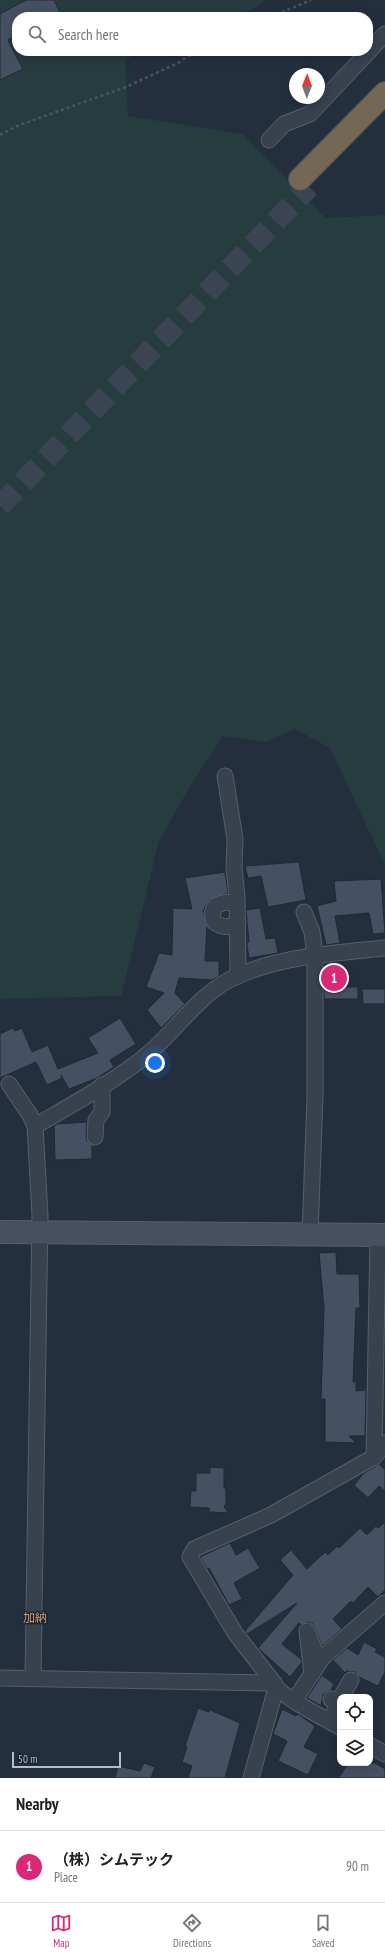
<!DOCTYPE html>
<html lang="en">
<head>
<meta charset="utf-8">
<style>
	:root { --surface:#fff; --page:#f2f2f2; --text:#202124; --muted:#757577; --line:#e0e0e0; --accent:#db2777 }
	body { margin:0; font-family:"PT Sans Narrow","Noto Sans JP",sans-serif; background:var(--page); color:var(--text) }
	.controls { position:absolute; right:12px; bottom:12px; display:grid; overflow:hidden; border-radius:8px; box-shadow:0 2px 10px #0003 }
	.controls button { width:36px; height:36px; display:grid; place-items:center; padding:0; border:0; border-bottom:1px solid var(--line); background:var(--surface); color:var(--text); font:20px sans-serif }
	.compass { position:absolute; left:289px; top:68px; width:36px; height:36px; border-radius:50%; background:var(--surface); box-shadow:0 2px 10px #0003; rotate:1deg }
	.scale { position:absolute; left:12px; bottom:10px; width:109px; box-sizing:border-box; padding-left:4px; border:2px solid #b4bcc9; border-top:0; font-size:11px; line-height:14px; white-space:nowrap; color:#b4bcc9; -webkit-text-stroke:3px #1d2633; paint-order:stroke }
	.you { position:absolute; left:155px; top:1063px; width:14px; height:14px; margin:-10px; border:3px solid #fff; border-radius:50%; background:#1a73e8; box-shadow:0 0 0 6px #1a73e833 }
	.badge { display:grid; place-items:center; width:26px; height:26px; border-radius:50%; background:var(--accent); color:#fff; font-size:13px; font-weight:700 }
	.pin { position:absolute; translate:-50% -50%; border:2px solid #fff; box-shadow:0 1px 4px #0006 }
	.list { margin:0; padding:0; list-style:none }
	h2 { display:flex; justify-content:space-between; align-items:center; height:52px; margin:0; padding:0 16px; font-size:17px }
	h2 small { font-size:13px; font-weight:400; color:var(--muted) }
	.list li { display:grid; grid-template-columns:26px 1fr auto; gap:12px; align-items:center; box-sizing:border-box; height:72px; padding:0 16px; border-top:1px solid var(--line) }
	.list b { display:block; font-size:15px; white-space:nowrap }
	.list p { margin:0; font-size:13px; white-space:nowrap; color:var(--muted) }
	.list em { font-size:13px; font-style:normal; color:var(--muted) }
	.icon { flex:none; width:22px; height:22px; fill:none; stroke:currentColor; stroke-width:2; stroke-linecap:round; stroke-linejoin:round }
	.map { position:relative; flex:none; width:385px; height:1778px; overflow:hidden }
	.search { position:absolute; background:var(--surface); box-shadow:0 2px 10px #0003; left:12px; right:12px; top:12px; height:44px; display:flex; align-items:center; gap:10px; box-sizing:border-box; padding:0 14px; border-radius:16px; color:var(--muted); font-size:15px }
	.sheet { height:124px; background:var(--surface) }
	nav { display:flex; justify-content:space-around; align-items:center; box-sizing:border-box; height:56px; border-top:1px solid var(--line); background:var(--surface); font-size:11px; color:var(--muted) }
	nav a { display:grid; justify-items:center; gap:2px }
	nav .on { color:var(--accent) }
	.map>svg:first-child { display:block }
	.green { fill:#263c3f }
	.building { fill:#455162; stroke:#1f2835 }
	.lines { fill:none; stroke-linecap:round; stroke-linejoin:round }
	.highway-tunnel { stroke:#3a4453; stroke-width:22; stroke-dasharray:22 11; stroke-linecap:butt }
	.street-casing { stroke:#565f6c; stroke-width:17 }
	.secondary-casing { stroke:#565f6c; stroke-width:24 }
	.highway-casing { stroke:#434c59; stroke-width:24 }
	.path { stroke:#44595c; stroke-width:2.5; stroke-dasharray:3 3; stroke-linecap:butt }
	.street { stroke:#38414e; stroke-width:15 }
	.secondary { stroke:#465061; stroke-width:22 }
	.highway { stroke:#746855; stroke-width:22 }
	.labels { text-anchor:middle; stroke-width:3; stroke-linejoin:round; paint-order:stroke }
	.neighbourhood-label { font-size:12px; fill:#d59563; stroke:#1d2633 }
</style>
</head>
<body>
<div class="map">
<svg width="385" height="1778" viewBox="0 0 385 1778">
	<rect width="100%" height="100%" fill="#242f3e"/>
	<!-- green -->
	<path class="green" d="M0 0H265L257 7 232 17H17V51H145L125 59 128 116 243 134 325 218 385 215V865L330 748 295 729 266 742 223 736 189 788 159 841 121 996 0 999Z"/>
	<!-- building -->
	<g class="building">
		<path d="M26 0H54L60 12 52 17H17V35L8 40 23 69 0 80V14Z"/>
		<path d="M299 862 306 900 268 907 261 876 248 878 245 866Z"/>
		<path d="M225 872 228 893 209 900 203 911 207 927 205 961H219V976L212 980 179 978 175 993 185 1004 161 1028 147 1010 164 993 146 987 159 953 172 955 173 908 192 909 185 878Z"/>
		<path d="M381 879 385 933 373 934 369 913 335 916 340 943 326 945 317 906 336 901 334 881Z"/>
		<path d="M260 908 266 939 275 938 278 953 249 958 247 946V942H249L246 910Z"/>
		<path d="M345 968V987H358V999H324V969Z"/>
		<path d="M362 989H385V1004H363Z"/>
		<path d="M120 1018 136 1044 110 1060 114 1067 97 1078 69 1089 61 1075 62 1078 47 1085 36 1062 0 1078V1034L13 1028 15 1031 22 1028 32 1052 48 1045 58 1069 98 1053 88 1038Z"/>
		<path d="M87 1122 86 1137 87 1141 92 1145V1159L55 1160 54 1126 57 1124Z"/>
		<path d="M336 1252 337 1274H359L360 1308H356L353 1382H356V1391L366 1390 365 1436H349L356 1443 325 1442V1399H321L324 1309 319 1253Z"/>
		<path d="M379 1464 385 1470V1491L379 1486 368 1498 354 1485 364 1473Z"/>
		<path d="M210 1467 224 1468V1488H226V1504L224 1506 228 1513 209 1512V1508L190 1507 191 1491H196V1473H210Z"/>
		<path d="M385 1522V1590L378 1597 368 1587 353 1603 351 1601 333 1619 342 1629 322 1646 313 1624 309 1622 301 1625 299 1623 282 1644 301 1659 302 1662 290 1677 258 1648 297 1603 247 1634 245 1631 293 1575 280 1560 291 1550 307 1569 325 1552 328 1555 337 1546 339 1548 360 1528 367 1535 376 1526 378 1528Z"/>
		<path d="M230 1543 236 1555 248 1548 260 1568 234 1583 242 1599 229 1605 209 1568 207 1569 200 1557Z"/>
		<path d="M364 1642 377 1649 375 1652 385 1657V1672L378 1686 359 1677 355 1672 346 1671 345 1673 333 1660 347 1648 358 1655Z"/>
		<path d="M322 1675 334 1684 331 1690 323 1694 321 1706 307 1698Z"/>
		<path d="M198 1708 209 1712 210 1710 240 1723 225 1778H188L192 1766 182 1762 187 1747 185 1746Z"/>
		<path d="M282 1709 296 1716 298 1714 315 1726 304 1747 318 1754 308 1775 278 1761 287 1741 273 1734Z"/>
		<path d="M144 1763 155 1767 151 1778H115L118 1766 140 1771Z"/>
		<path d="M348 1763H375L385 1769V1778H339Z"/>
	</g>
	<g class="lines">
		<!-- highway-tunnel -->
		<path class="highway-tunnel" d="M0 506 309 187"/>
		<defs>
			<g id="street">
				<path d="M269 140 284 124 310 114 385 34"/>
				<path d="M225 776 235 839 234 867 237 897 238 976"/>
				<path d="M237 906C229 900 224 902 215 906L212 914 214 922C223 928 228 928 238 923"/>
				<path d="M304 912 312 932 315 955V1097L310 1234"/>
				<path d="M9 1084 30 1115 35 1126"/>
				<path d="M95 1137 96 1120 102 1112V1085"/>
				<path d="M378 1235 374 1457 385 1443"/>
				<path d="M312 1674 307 1631 319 1662"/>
				<path d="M0 1678 274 1683C278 1695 327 1720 340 1727"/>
				<path d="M33 1679 40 1215 35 1126C73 1104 114 1082 148 1054 175 1031 199 995 231 979 277 956 335 953 385 948"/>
				<path d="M274 1683 235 1633 190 1557 194 1549 271 1515 374 1457"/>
				<path d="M341 1697 351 1680"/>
				<path d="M294 1701 323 1657 385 1603"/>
				<path d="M330 1721 338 1704 331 1699"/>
				<path d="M370 1745 385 1754"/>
				<path d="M251 1778 276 1688"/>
			</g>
			<path id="secondary" d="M0 1232 385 1235"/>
			<path id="highway" d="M300 179 385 93"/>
		</defs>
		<!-- street casing -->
		<use href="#street" class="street-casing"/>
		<!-- secondary casing -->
		<use href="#secondary" class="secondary-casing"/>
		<!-- highway casing -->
		<use href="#highway" class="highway-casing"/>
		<!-- path -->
		<g class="path">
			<path d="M271 17 311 0"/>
			<path d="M0 135 17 126 126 87 178 63 188 56 210 51"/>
		</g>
		<!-- street -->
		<use href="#street" class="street"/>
		<!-- secondary -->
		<use href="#secondary" class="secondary"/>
		<!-- highway -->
		<use href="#highway" class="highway"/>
	</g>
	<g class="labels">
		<!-- neighbourhood labels -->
		<g class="neighbourhood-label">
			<text x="35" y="1622">加納</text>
		</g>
	</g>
</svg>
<div class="controls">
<button><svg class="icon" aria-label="locate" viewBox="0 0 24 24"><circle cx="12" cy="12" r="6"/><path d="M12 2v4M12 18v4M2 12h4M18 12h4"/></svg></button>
<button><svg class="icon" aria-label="layers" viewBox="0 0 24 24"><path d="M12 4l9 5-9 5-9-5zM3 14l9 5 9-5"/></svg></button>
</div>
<svg class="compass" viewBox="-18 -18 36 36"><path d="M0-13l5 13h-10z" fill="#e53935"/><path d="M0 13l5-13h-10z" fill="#757577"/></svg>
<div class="scale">50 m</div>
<div class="you"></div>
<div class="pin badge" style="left:334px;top:978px">1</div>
<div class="search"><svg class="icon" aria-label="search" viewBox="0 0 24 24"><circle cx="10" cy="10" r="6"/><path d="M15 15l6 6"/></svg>Search here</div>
</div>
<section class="sheet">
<h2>Nearby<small></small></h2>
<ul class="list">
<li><span class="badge">1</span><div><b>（株）シムテック</b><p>Place</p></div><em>90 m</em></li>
</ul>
</section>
<nav>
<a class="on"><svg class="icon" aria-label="map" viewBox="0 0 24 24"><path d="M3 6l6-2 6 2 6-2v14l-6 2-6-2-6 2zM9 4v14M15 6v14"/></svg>Map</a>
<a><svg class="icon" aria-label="directions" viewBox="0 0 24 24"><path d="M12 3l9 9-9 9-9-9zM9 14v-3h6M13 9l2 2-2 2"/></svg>Directions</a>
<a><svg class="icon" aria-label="saved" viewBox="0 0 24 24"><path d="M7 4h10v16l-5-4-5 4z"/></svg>Saved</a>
</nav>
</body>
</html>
